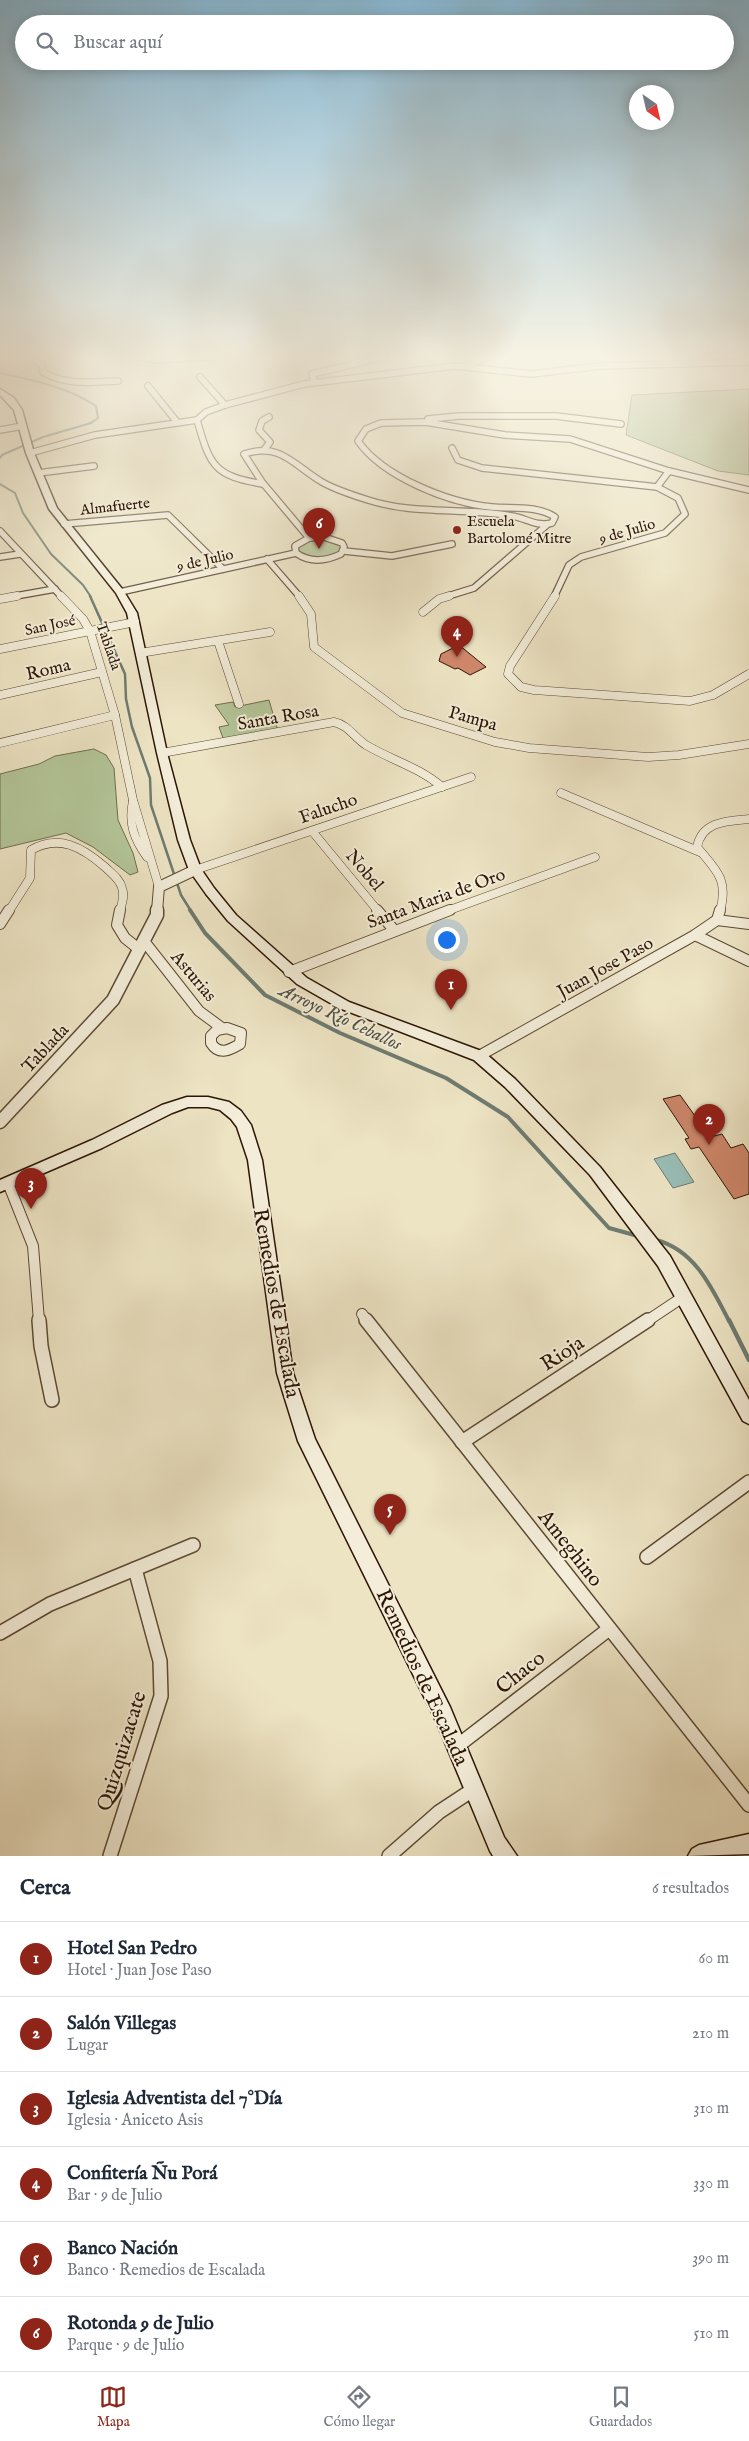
<!DOCTYPE html>
<html lang="es">
<head>
<meta charset="utf-8">
<style>
	:root { --surface:#fff; --page:#f6f6f7; --text:#1f2937; --muted:#747a83; --line:#e0e1e3; --accent:#8f2418 }
	body { margin:0; font-family:"IM FELL English",serif; background:var(--page); color:var(--text) }
	.compass { position:absolute; left:629px; top:85px; width:45px; height:45px; border-radius:50%; background:var(--surface); box-shadow:0 2px 12px #0003; rotate:146deg }
	.you { position:absolute; left:446px; top:939px; width:18px; height:18px; margin:-12px; border:4px solid #fff; border-radius:50%; background:#1a73e8; box-shadow:0 0 0 8px #1a73e833 }
	.badge { display:grid; place-items:center; width:32px; height:32px; border-radius:50%; background:var(--accent); color:#fff; font-size:16px; font-weight:700 }
	.pin { position:absolute; translate:-50% -41px; filter:drop-shadow(0 1px 2px #0008) }
	.pin::after { content:''; position:absolute; top:26px; width:18px; height:15px; background:inherit; clip-path:polygon(0 0,100% 0,50% 100%) }
	.list { margin:0; padding:0; list-style:none }
	h2 { display:flex; justify-content:space-between; align-items:center; height:65px; margin:0; padding:0 20px; font-size:21px }
	h2 small { font-size:16px; font-weight:400; color:var(--muted) }
	.list li { display:grid; grid-template-columns:32px 1fr auto; gap:15px; align-items:center; box-sizing:border-box; height:75px; padding:0 20px; border-top:1px solid var(--line) }
	.list b { display:block; font-size:19px; white-space:nowrap }
	.list p { margin:0; font-size:16px; white-space:nowrap; color:var(--muted) }
	.list em { font-size:16px; font-style:normal; color:var(--muted) }
	.icon { flex:none; width:28px; height:28px; fill:none; stroke:currentColor; stroke-width:2; stroke-linecap:round; stroke-linejoin:round }
	.map { position:relative; flex:none; width:749px; height:1856px; overflow:hidden }
	.search { position:absolute; background:var(--surface); box-shadow:0 2px 12px #0003; left:15px; right:15px; top:15px; height:55px; display:flex; align-items:center; gap:12px; box-sizing:border-box; padding:0 18px; border-radius:28px; color:var(--muted); font-size:19px }
	.sheet { height:515px; background:var(--surface) }
	nav { display:flex; justify-content:space-around; align-items:center; box-sizing:border-box; height:70px; border-top:1px solid var(--line); background:var(--surface); font-size:14px; color:var(--muted) }
	nav a { display:grid; justify-items:center; gap:2px }
	nav .on { color:var(--accent) }
	.map>svg:first-child { display:block }
	.green { fill:#b3c598; stroke:#706e4e }
	.water { fill:#99beb7; stroke:#6e7b70 }
	.lines { fill:none; stroke-linecap:round; stroke-linejoin:round }
	.stream-far3 { stroke:#6e7b70; stroke-width:2 }
	.stream-far2 { stroke:#6e7b70; stroke-width:2.5 }
	.stream-far1 { stroke:#6e7b70; stroke-width:4 }
	.stream { stroke:#6e7b70; stroke-width:4.5 }
	.building { fill:#cf876b; stroke:#2d1605 }
	.minor-far3-casing { stroke:#5d4a35; stroke-width:8 }
	.minor-far2-casing { stroke:#5d4a35; stroke-width:9 }
	.minor-far1-casing { stroke:#5d4a35; stroke-width:12 }
	.minor-casing { stroke:#5d4a35; stroke-width:16 }
	.tertiary-far1-casing { stroke:#5d4a35; stroke-width:12 }
	.tertiary-casing { stroke:#5d4a35; stroke-width:15 }
	.secondary-casing { stroke:#2d1605; stroke-width:3 }
	.minor-far3 { stroke:#f3edd9; stroke-width:5.5 }
	.minor-far2 { stroke:#f3edd9; stroke-width:8 }
	.minor-far1 { stroke:#f3edd9; stroke-width:10 }
	.minor { stroke:#f3edd9; stroke-width:13 }
	.tertiary-far1 { stroke:#f3edd9; stroke-width:10 }
	.tertiary { stroke:#f3edd9; stroke-width:12 }
	.secondary { fill:#f3edd9; fill-rule:evenodd }
	.poi-dot { fill:#8f2418; stroke:#f3edd9; stroke-width:2 }
	.labels { text-anchor:middle; stroke-width:4; stroke-linejoin:round; paint-order:stroke }
	.far-street-label { font-size:15px; fill:#2d1605; stroke:#f3edd9 }
	.far-poi-label { font-size:15px; fill:#2d1605; stroke:#f3edd9; text-anchor:start }
	.street-label { font-size:18px; fill:#2d1605; stroke:#f3edd9 }
	.water-label { font-size:19px; font-style:italic; fill:#535143; stroke:#f3edd9 }
	.near-street-label { font-size:21px; fill:#2d1605; stroke:#f3edd9 }
</style>
</head>
<body>
<div class="map">
<svg width="749" height="1856" viewBox="0 0 749 1856">
	<rect width="100%" height="100%" fill="#ede4c4"/>
	<filter id="stains"><feTurbulence type="fractalNoise" baseFrequency=".004" numOctaves="4"/><feColorMatrix values="0 0 0 0 .2 0 0 0 0 .09 0 0 0 0 .02 0 0 0 .5 -.17"/></filter>
	<radialGradient id="worn" r=".72"><stop offset=".6" stop-color="#630" stop-opacity="0"/><stop offset="1" stop-color="#630" stop-opacity=".3"/></radialGradient>
	<!-- green -->
	<g class="green">
		<path d="M749 389V475L718 471 626 435 632 395Z"/>
		<path d="M309 538 338 540 344 551 329 559 301 557 295 546Z"/>
		<path d="M269 700 278 731 224 741 219 727 229 725 215 705 233 702 235 707Z"/>
		<path d="M94 749 106 755 114 768 118 820 133 853 138 872 130 875 93 847 66 833 0 849V774L39 764 55 756Z"/>
	</g>
	<!-- water -->
	<path class="water" d="M675 1153 694 1182 673 1188 654 1159Z"/>
	<g class="lines">
		<!-- stream-far3 -->
		<g class="stream-far3">
			<path d="M0 373C33 380 67 387 96 406L98 418 91 423 43 437 2 455 0 458"/>
			<path d="M0 484 15 493 23 513 51 554 83 585 91 597"/>
		</g>
		<!-- stream-far2 -->
		<path class="stream-far2" d="M90 596 125 674 126 699 132 727 150 778 151 805 181 895 191 911"/>
		<!-- stream-far1 -->
		<g class="stream-far1">
			<path d="M190 910 205 933 265 995 340 1033 446 1078 508 1117 609 1228 638 1236"/>
			<path d="M656 1240C695 1250 712 1288 729 1321"/>
		</g>
		<!-- stream -->
		<path class="stream" d="M729 1320 749 1360"/>
	</g>
	<!-- building -->
	<g class="building">
		<path d="M459 645 486 667 470 675 458 668 455 669 439 661 441 654Z"/>
		<path d="M680 1095 710 1137 722 1134 731 1148 743 1144 749 1153V1194L734 1199 699 1147 691 1149 685 1139 689 1138 663 1099Z"/>
	</g>
	<g class="lines">
		<defs>
			<g id="minor-far3">
				<path d="M30 356 42 365 43 372C66 386 93 382 118 381"/>
				<path d="M133 356 157 360 217 356"/>
				<path d="M467 366 488 356"/>
				<path d="M200 377 225 405"/>
				<path d="M314 382 312 374 388 356"/>
				<path d="M148 386 177 422"/>
				<path d="M428 419 459 416H556L621 424"/>
				<path d="M197 420C210 466 214 476 263 484"/>
				<path d="M0 430 23 426"/>
				<path d="M452 448 458 460 482 468 657 487"/>
				<path d="M264 450 270 442 259 430 262 421 269 417"/>
				<path d="M30 453 95 435 197 420 206 412 225 405 304 384 455 366 531 374 601 366 749 362"/>
				<path d="M669 471 749 490"/>
				<path d="M38 473 94 466"/>
				<path d="M64 524 168 515 223 569"/>
				<path d="M0 531 62 597"/>
				<path d="M324 537 342 543 344 547 341 554C326 561 310 563 296 553L295 546 309 538Z"/>
				<path d="M309 538 262 482 244 454C281 442 293 465 322 482 336 490 352 495 368 500 414 515 464 507 512 516 526 518 536 527 552 523L555 517C537 505 513 509 492 507 449 503 383 477 358 441L366 429 381 423 425 422 505 435 570 439 669 471 657 487 678 498 685 514 665 533 581 557 569 565 554 597"/>
				<path d="M344 551 392 556 452 544"/>
				<path d="M0 557 20 554"/>
				<path d="M267 559 300 597"/>
				<path d="M120 592 296 553"/>
				<path d="M10 597 55 589"/>
				<path d="M445 597 474 588 548 524"/>
			</g>
			<g id="minor-far2">
				<path d="M61 596 83 619 90 631 115 715 133 800 159 887"/>
				<path d="M299 596 311 614 314 647 402 713 495 742 529 748 648 757 679 755 749 744"/>
				<path d="M555 596 510 666 508 674 521 687 534 690 690 701 713 695 749 674"/>
				<path d="M0 599 17 596"/>
				<path d="M423 612 439 599 449 596"/>
				<path d="M218 641 239 704"/>
				<path d="M0 649 135 622"/>
				<path d="M140 653 270 632"/>
				<path d="M0 695 102 672"/>
				<path d="M0 743 115 715"/>
				<path d="M162 753 334 722C348 725 354 737 366 745 391 760 419 767 442 787"/>
				<path d="M561 793 700 852"/>
				<path d="M133 801C128 823 134 839 147 857"/>
				<path d="M312 831 378 911"/>
				<path d="M195 870 471 777"/>
				<path d="M9 911 30 878 31 850C59 834 82 847 105 867 111 873 120 879 122 888 125 895 122 903 120 911"/>
				<path d="M447 911 595 857"/>
				<path d="M720 911C729 879 716 870 697 847 702 821 727 821 749 819"/>
			</g>
			<g id="minor-far1">
				<path d="M120 910 117 925 125 938 140 950"/>
				<path d="M377 910 394 930"/>
				<path d="M717 920 720 910"/>
				<path d="M0 924 9 910"/>
				<path d="M695 935 749 961"/>
				<path d="M144 941 199 1011 222 1028"/>
				<path d="M289 972 450 910"/>
				<path d="M227 1028 241 1033 240 1044C230 1050 219 1056 211 1043V1036L217 1030Z"/>
				<path d="M479 1056 695 935 717 920 749 924"/>
				<path d="M8 1183 33 1246 39 1321"/>
				<path d="M362 1314 367 1321"/>
				<path d="M647 1321 683 1297"/>
			</g>
			<g id="minor">
				<path d="M39 1320 41 1346 52 1400"/>
				<path d="M366 1320 749 1805"/>
				<path d="M462 1442 648 1320"/>
				<path d="M647 1557 749 1482"/>
				<path d="M0 1633 50 1604 193 1545"/>
				<path d="M456 1747 609 1629"/>
				<path d="M110 1856 161 1696 160 1661 135 1569"/>
				<path d="M389 1856 439 1812 474 1789"/>
			</g>
			<path id="tertiary-far1" d="M157 911 159 887 195 870"/>
			<path id="tertiary" d="M0 1122 113 1000 157 915V910"/>
			<g id="secondary">
				<path d="M0 389 14 398 22 410 34 453 57 508 123 590 137 613 167 753 190 840 201 869 214 888 236 915 307 978 349 1002 484 1052 515 1079 600 1167 670 1256 749 1400V1424L743 1421 658 1266 590 1175 505 1087 474 1060 339 1008 297 984 228 921 206 894 189 870 178 840 157 753 127 613 116 593 49 509 26 453 14 410 0 395Z"/>
				<path d="M187 1097H208L229 1102 241 1111 251 1125 262 1160 293 1373 315 1439 450 1707 504 1837 517 1856H493L490 1851 436 1721 298 1441 277 1373 248 1160 237 1127 231 1119 220 1110 208 1107H188L172 1113 102 1148 0 1192V1180L92 1140 162 1105Z"/>
				<path d="M749 1834V1854L688 1856 692 1849 699 1845Z"/>
			</g>
		</defs>
		<!-- minor-far3 casing -->
		<use href="#minor-far3" class="minor-far3-casing"/>
		<!-- minor-far2 casing -->
		<use href="#minor-far2" class="minor-far2-casing"/>
		<!-- minor-far1 casing -->
		<use href="#minor-far1" class="minor-far1-casing"/>
		<!-- minor casing -->
		<use href="#minor" class="minor-casing"/>
		<!-- tertiary-far1 casing -->
		<use href="#tertiary-far1" class="tertiary-far1-casing"/>
		<!-- tertiary casing -->
		<use href="#tertiary" class="tertiary-casing"/>
		<!-- secondary casing -->
		<use href="#secondary" class="secondary-casing"/>
		<!-- minor-far3 -->
		<use href="#minor-far3" class="minor-far3"/>
		<!-- minor-far2 -->
		<use href="#minor-far2" class="minor-far2"/>
		<!-- minor-far1 -->
		<use href="#minor-far1" class="minor-far1"/>
		<!-- minor -->
		<use href="#minor" class="minor"/>
		<!-- tertiary-far1 -->
		<use href="#tertiary-far1" class="tertiary-far1"/>
		<!-- tertiary -->
		<use href="#tertiary" class="tertiary"/>
		<!-- secondary -->
		<use href="#secondary" class="secondary"/>
	</g>
	<!-- sky -->
	<linearGradient id="sky" x2="0" y2="1"><stop stop-color="#88b8d4"/><stop offset="0.58" stop-color="#f7f3e4"/><stop offset="1" stop-color="#f7f3e4" stop-opacity="0"/></linearGradient>
	<rect width="749" height="616" fill="url(#sky)"/>
	<!-- markers -->
	<circle class="poi-dot" cx="457" cy="530" r="5"/>
	<g class="labels">
		<!-- far-street labels -->
		<g class="far-street-label">
			<text transform="translate(115 506) rotate(-6)" y="5">Almafuerte</text>
			<text transform="translate(627 531) rotate(-16)" y="5">9 de Julio</text>
			<text transform="translate(205 560) rotate(-13)" y="5">9 de Julio</text>
			<text transform="translate(50 625) rotate(-12)" y="5">San José</text>
			<text transform="translate(109 646) rotate(71)" y="5">Tablada</text>
		</g>
		<!-- far-poi labels -->
		<g class="far-poi-label">
			<text x="467" y="526">Escuela<tspan x="467" dy="17">Bartolomé Mitre</tspan></text>
		</g>
		<!-- street labels -->
		<g class="street-label">
			<text transform="translate(48 669) rotate(-13)" y="6">Roma</text>
			<text transform="translate(278 717) rotate(-10)" y="6">Santa Rosa</text>
			<text transform="translate(473 718) rotate(16)" y="6">Pampa</text>
			<text transform="translate(328 808) rotate(-19)" y="6">Falucho</text>
			<text transform="translate(365 870) rotate(50)" y="6">Nobel</text>
			<text transform="translate(436 898) rotate(-20)" y="6">Santa Maria de Oro</text>
			<text transform="translate(605 967) rotate(-29)" y="6">Juan Jose Paso</text>
			<text transform="translate(194 976) rotate(50)" y="6">Asturias</text>
			<text transform="translate(45 1048) rotate(-47)" y="6">Tablada</text>
		</g>
		<!-- water labels -->
		<g class="water-label">
			<text transform="translate(341 1016) rotate(25)" y="7">Arroyo Río Ceballos</text>
		</g>
		<!-- near-street labels -->
		<g class="near-street-label">
			<text transform="translate(277 1303) rotate(80)" y="7">Remedios de Escalada</text>
			<text transform="translate(562 1353) rotate(-33)" y="7">Rioja</text>
			<text transform="translate(571 1548) rotate(52)" y="7">Ameghino</text>
			<text transform="translate(520 1672) rotate(-38)" y="7">Chaco</text>
			<text transform="translate(423 1677) rotate(65)" y="7">Remedios de Escalada</text>
			<text transform="translate(121 1751) rotate(-73)" y="7">Quizquizacate</text>
		</g>
	</g>
	<rect width="100%" height="100%" filter="url(#stains)"/>
	<rect width="100%" height="100%" fill="url(#worn)"/>
</svg>
<svg class="compass" viewBox="-18 -18 36 36"><path d="M0-13l5 13h-10z" fill="#e53935"/><path d="M0 13l5-13h-10z" fill="#747a83"/></svg>
<div class="you"></div>
<div class="pin badge" style="left:451px;top:1010px">1</div>
<div class="pin badge" style="left:709px;top:1145px">2</div>
<div class="pin badge" style="left:31px;top:1209px">3</div>
<div class="pin badge" style="left:457px;top:657px">4</div>
<div class="pin badge" style="left:390px;top:1535px">5</div>
<div class="pin badge" style="left:319px;top:549px">6</div>
<div class="search"><svg class="icon" aria-label="search" viewBox="0 0 24 24"><circle cx="10" cy="10" r="6"/><path d="M15 15l6 6"/></svg>Buscar aquí</div>
</div>
<section class="sheet">
<h2>Cerca<small>6 resultados</small></h2>
<ul class="list">
<li><span class="badge">1</span><div><b>Hotel San Pedro</b><p>Hotel · Juan Jose Paso</p></div><em>60 m</em></li>
<li><span class="badge">2</span><div><b>Salón Villegas</b><p>Lugar</p></div><em>210 m</em></li>
<li><span class="badge">3</span><div><b>Iglesia Adventista del 7°Día</b><p>Iglesia · Aniceto Asis</p></div><em>310 m</em></li>
<li><span class="badge">4</span><div><b>Confitería Ñu Porá</b><p>Bar · 9 de Julio</p></div><em>330 m</em></li>
<li><span class="badge">5</span><div><b>Banco Nación</b><p>Banco · Remedios de Escalada</p></div><em>390 m</em></li>
<li><span class="badge">6</span><div><b>Rotonda 9 de Julio</b><p>Parque · 9 de Julio</p></div><em>510 m</em></li>
</ul>
</section>
<nav>
<a class="on"><svg class="icon" aria-label="map" viewBox="0 0 24 24"><path d="M3 6l6-2 6 2 6-2v14l-6 2-6-2-6 2zM9 4v14M15 6v14"/></svg>Mapa</a>
<a><svg class="icon" aria-label="directions" viewBox="0 0 24 24"><path d="M12 3l9 9-9 9-9-9zM9 14v-3h6M13 9l2 2-2 2"/></svg>Cómo llegar</a>
<a><svg class="icon" aria-label="saved" viewBox="0 0 24 24"><path d="M7 4h10v16l-5-4-5 4z"/></svg>Guardados</a>
</nav>
</body>
</html>
